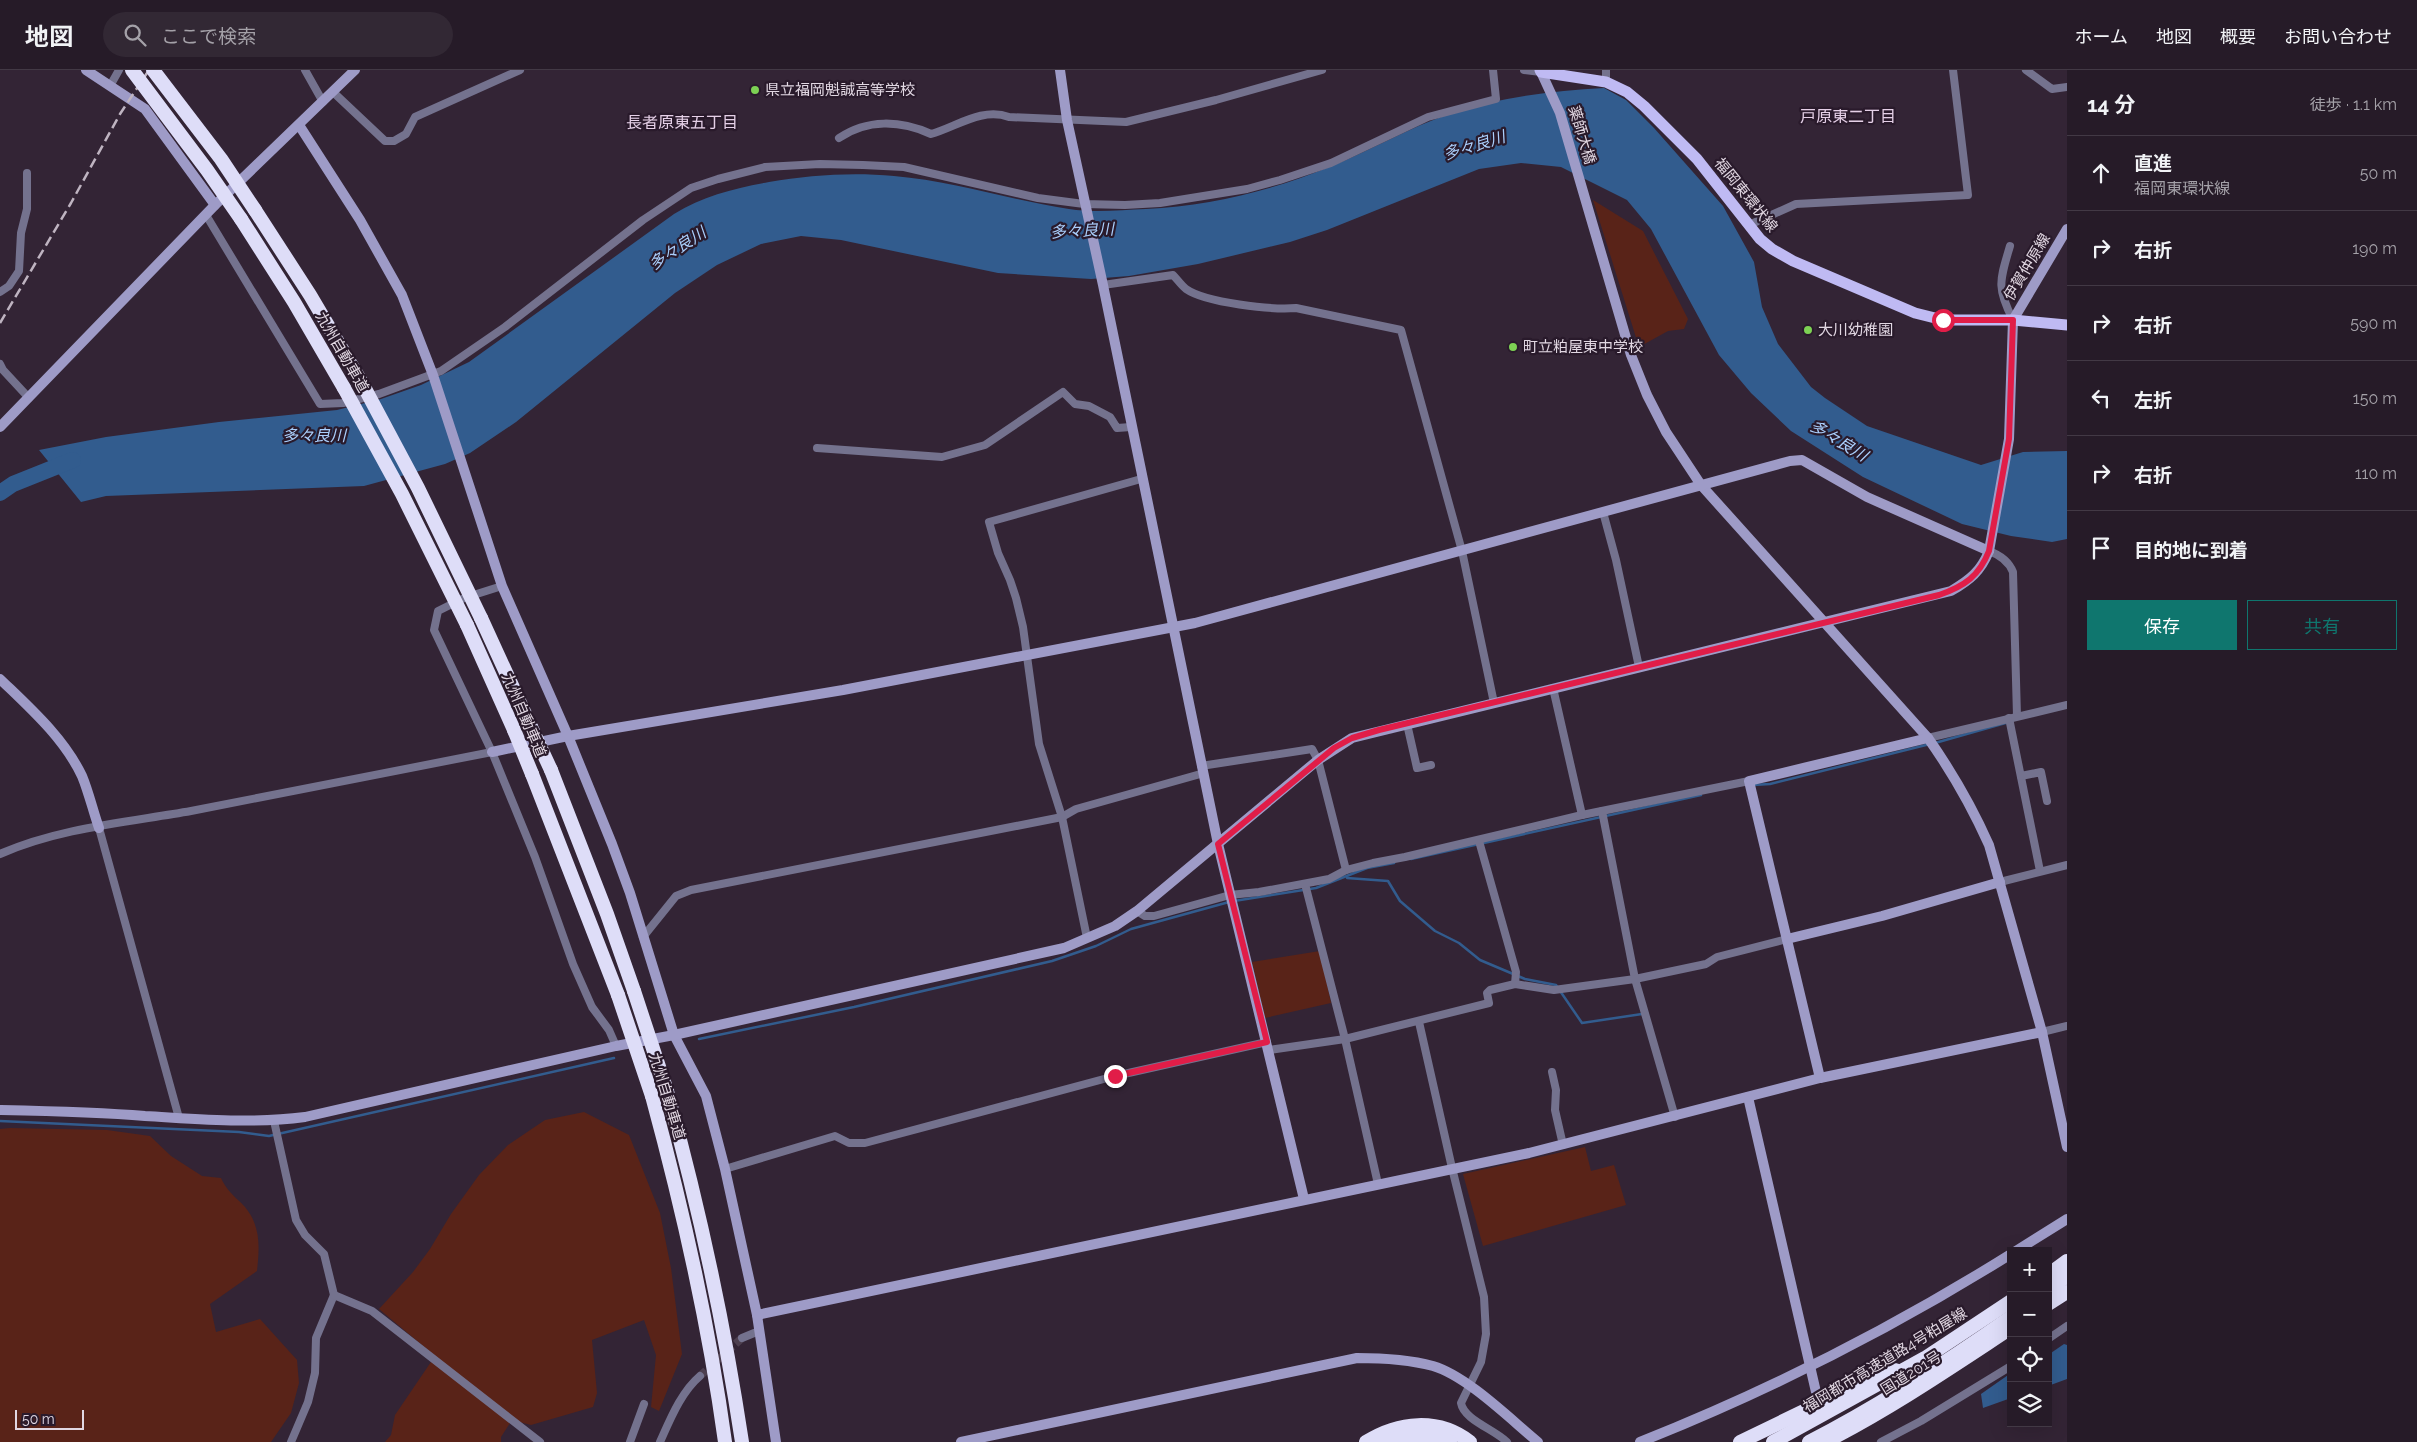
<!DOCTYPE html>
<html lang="ja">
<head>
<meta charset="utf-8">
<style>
	:root { --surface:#261b28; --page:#322834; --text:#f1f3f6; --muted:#a4a1a8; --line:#423945; --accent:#0f766e }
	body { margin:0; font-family:Raleway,"Noto Sans JP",sans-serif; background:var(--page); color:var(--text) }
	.controls { position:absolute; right:15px; bottom:15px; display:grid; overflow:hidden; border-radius:0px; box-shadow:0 5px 20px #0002 }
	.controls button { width:45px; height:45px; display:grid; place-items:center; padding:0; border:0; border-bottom:1px solid var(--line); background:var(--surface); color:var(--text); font:25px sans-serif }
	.scale { position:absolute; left:15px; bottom:12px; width:69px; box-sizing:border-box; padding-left:5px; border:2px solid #e1d7e2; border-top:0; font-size:14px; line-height:18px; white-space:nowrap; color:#e1d7e2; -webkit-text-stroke:4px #291a2b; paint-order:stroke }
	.stop { position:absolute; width:15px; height:15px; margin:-11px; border:4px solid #e11d48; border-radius:50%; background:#fff }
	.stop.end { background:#e11d48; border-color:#fff; box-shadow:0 1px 5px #0008 }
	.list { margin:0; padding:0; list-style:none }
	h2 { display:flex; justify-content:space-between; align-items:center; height:65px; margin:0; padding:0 20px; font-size:21px }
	h2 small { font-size:16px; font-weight:400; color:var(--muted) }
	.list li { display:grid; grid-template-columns:32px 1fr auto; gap:15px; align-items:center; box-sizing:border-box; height:75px; padding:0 20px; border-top:1px solid var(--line) }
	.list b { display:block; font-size:19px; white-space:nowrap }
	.list p { margin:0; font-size:16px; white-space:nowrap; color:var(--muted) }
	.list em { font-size:16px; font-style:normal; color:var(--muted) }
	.actions { display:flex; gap:10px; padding:15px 20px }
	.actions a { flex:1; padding:11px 0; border:1px solid var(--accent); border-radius:0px; text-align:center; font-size:18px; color:var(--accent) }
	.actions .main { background:var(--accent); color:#fff }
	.icon { flex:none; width:28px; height:28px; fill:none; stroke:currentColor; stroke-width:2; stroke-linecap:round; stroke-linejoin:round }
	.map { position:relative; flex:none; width:2067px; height:1372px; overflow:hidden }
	header { display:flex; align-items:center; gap:30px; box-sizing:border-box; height:70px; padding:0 25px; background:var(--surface); border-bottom:1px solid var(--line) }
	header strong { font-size:24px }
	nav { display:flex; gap:28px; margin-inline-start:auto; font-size:18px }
	.search { width:350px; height:45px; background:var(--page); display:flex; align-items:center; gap:12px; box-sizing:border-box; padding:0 18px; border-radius:28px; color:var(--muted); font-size:19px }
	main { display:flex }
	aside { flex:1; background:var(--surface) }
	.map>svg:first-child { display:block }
	.green { fill:#592318 }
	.water { fill:#325c8e }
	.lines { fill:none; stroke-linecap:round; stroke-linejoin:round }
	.stream { stroke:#325c8e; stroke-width:2.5 }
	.river { stroke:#325c8e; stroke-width:16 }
	.street-tunnel { stroke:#4d3f4f; stroke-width:8; stroke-dasharray:8 4; stroke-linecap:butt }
	.street { stroke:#74728e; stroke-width:8 }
	.secondary { stroke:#9e9bc7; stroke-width:10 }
	.primary { stroke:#bfbaf3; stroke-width:11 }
	.highway { stroke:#deddf8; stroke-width:14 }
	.rail { stroke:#bfb4c1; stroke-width:2.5; stroke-dasharray:10 5; stroke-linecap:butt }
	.highway-bridge { stroke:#deddf8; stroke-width:14 }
	.route { stroke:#e11d48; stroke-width:6 }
	.poi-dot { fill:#7dd154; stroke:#291a2b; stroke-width:2 }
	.labels { text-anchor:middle; stroke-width:4.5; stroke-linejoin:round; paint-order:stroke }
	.poi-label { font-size:15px; fill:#e1d7e2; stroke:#291a2b; text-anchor:start }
	.street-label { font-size:15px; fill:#e1d7e2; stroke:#291a2b }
	.neighbourhood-label { font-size:16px; fill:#e5d0e7; stroke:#291a2b }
	.water-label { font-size:16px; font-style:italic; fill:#aacffc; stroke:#291a2b }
</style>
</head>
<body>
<header>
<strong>地図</strong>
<div class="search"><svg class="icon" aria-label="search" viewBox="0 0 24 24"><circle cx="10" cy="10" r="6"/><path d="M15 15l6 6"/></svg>ここで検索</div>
<nav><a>ホーム</a><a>地図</a><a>概要</a><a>お問い合わせ</a></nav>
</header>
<main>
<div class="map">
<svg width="2067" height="1372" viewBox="0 0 2067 1372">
	<rect width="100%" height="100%" fill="#332435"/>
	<!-- green -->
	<g class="green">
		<path d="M1593 130 1643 161 1688 249 1684 259 1668 261 1639 277Z"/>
		<path d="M1320 881 1331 933 1265 948 1252 892Z"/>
		<path d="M584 1042 629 1065 660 1143 671 1198 682 1284 659 1341 651 1337 656 1285 644 1250 592 1270 597 1323 593 1337 531 1355 512 1350 501 1367V1372H385L391 1365 395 1345 435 1286 379 1239 413 1202 430 1179 451 1144 479 1105 508 1075 545 1050Z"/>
		<path d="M10 1058 107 1060 150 1066 171 1086 202 1106 221 1108C230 1127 242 1130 250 1144 261 1162 259 1181 257 1201L210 1234 216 1262 260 1249 297 1290 299 1313 291 1343 271 1372H0V1059Z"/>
		<path d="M1585 1077 1591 1101 1614 1095 1626 1135 1483 1176 1463 1104Z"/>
	</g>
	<!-- water -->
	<g class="water">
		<path d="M1604 18 1626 30 1654 58 1723 136 1754 192 1762 237 1778 274 1811 317 1825 328 1867 356 1981 395 2023 382 2067 381V469L2052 472 2011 466 1962 454 1863 407 1791 361 1751 323 1719 285 1651 159 1627 130 1561 97 1521 93 1479 99 1327 160 1290 172 1198 194 1129 206 1091 209 998 203 841 170 801 166 761 174 717 195 675 223 516 352 470 383 445 394 364 416 106 426 81 432 39 380 106 367 219 352 337 340 381 329 421 315 469 292 674 144C703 126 735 118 769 112 810 105 852 102 894 106 953 111 1010 130 1069 139 1094 143 1121 140 1146 139 1208 136 1271 121 1329 97 1370 81 1410 57 1452 43 1501 27 1552 21 1604 18Z"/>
		<path d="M2064 1274 2067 1275V1309L2048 1316V1285Z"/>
		<path d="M2011 1303V1328L1983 1338 1981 1324Z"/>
	</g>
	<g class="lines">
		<!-- stream -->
		<g class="stream">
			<path d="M1935 673 2009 652"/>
			<path d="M1753 715 1770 714 1930 674"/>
			<path d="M1411 789 1701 725"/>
			<path d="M1347 808 1388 811 1400 831 1435 861 1459 873 1480 890 1525 909 1556 915 1582 953 1642 944"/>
			<path d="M1234 831 1316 818 1367 798 1394 793"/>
			<path d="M699 969 854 937 1052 891 1096 876 1131 859 1229 832"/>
			<path d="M0 1051 239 1062 269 1066 614 988"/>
		</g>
		<!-- river -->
		<path class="river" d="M0 423 13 414 73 390"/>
		<!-- street-tunnel -->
		<path class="street-tunnel" d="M700 1306 742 1268"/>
		<!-- street -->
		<g class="street">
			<path d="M305 0 323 32"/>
			<path d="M1524 0 1541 2"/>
			<path d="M1606 0V12"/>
			<path d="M2026 0 2052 19 2067 17"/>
			<path d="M110 16 119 0"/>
			<path d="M333 22 385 71H394L406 64 415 47 520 0"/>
			<path d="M839 68C867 49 900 50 931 64 956 57 982 37 1009 47L1126 52 1216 30 1322 0"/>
			<path d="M206 145 320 334 343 333 379 324 441 301 505 257 643 150 691 118 718 109 765 97 820 94 863 95 904 97 1038 128 1084 134 1125 135 1160 133 1247 119 1280 110 1331 93 1428 47 1496 29 1493 0"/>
			<path d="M1749 155 1796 134 1968 125 1953 0"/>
			<path d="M2010 176C2000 210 1996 217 2013 250"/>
			<path d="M1103 215 1173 205C1177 209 1181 215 1186 219 1206 233 1272 240 1296 238L1401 260 1462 481 1494 633"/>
			<path d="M0 222 9 216 19 201 21 163 27 139V103"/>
			<path d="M0 294 3 300 29 328"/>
			<path d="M817 378 942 387 985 375 1063 322 1075 334 1089 336 1110 347 1117 358 1131 357"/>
			<path d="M1603 442 1616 490 1639 597"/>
			<path d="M1989 481C2000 485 2009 492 2013 502L2017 646"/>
			<path d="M502 516 464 528 438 541 434 560 492 682 535 787 573 894 592 937 609 960 616 976"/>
			<path d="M1553 618 1582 745"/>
			<path d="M2009 648 2040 801"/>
			<path d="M1407 654 1417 698 1431 695"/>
			<path d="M1928 668 2067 635"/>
			<path d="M1201 696 1312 679 1318 690 1346 800"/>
			<path d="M2021 706 2041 702 2047 731"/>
			<path d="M1602 741 1635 909 1675 1047"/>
			<path d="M99 758 179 1048"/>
			<path d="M1479 771 1516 902 1515 914"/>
			<path d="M0 784C58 758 129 752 191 741 292 722 392 702 492 682"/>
			<path d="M2000 812 2067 795"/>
			<path d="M1305 814 1345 969 1378 1114"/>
			<path d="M1137 841 1145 846H1154L1230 825 1259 822 1329 809 1346 800 1373 793 1405 787 1582 745 1749 711"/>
			<path d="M643 867 676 826 691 820 1062 747 1076 739 1204 703"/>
			<path d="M1087 868 1062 747 1039 674 1023 557 1016 528 1010 510 998 483 989 452 1141 409"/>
			<path d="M1419 952 1452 1098 1484 1227 1486 1264 1481 1292 1461 1333C1464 1350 1494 1359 1507 1372"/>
			<path d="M2042 962 2067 956"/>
			<path d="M1269 980 1345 969 1489 933 1487 923 1490 920 1515 914 1554 920 1635 909 1706 894 1717 887 1787 869"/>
			<path d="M1552 1002 1556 1020 1555 1040 1563 1075"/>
			<path d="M274 1051 296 1150 305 1165 324 1184 334 1225 316 1268 315 1303 308 1332 291 1372"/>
			<path d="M725 1099 835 1066 849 1073H865L1115 1006 1267 972"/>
			<path d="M334 1225 372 1241 540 1372"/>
			<path d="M742 1268 759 1261"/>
			<path d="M2048 1269 2067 1256"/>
			<path d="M630 1372 644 1334"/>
			<path d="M660 1372C670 1350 681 1322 700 1306"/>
			<path d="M1881 1372 1921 1351 2011 1296"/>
		</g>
		<!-- secondary -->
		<g class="secondary">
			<path d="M86 0 145 39 215 135"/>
			<path d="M1060 0 1067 50 1103 215 1218 774 1304 1129"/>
			<path d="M1541 2 1560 43 1631 285 1647 325 1666 362 1701 415 1928 668C1952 702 1972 737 1989 775L2042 962 2067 1077"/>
			<path d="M299 55 360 150 402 225 433 305 502 516 568 666 612 774 630 823 674 965 706 1026 725 1099 757 1245 776 1372"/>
			<path d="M0 357 215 135 355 0"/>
			<path d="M0 609C30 638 64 668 82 706 89 723 93 741 99 758"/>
			<path d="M492 682 568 666 843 620 1195 553 1790 391 1802 390 1867 427 1989 481"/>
			<path d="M1787 869 1882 846 2000 812"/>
			<path d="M1820 1008 1749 711 1928 668"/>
			<path d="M1748 1027 1816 1322"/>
			<path d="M0 1040C48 1041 97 1042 145 1046 199 1049 251 1054 305 1047L616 976 674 965 1064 878 1115 856 1137 841 1318 690 1352 668 1951 521C1970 510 1981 501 1989 481L2009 369 2013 250 2067 159"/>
			<path d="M2016 1181 2067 1149"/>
			<path d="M757 1245 1529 1083 1820 1008 2042 962"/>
			<path d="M961 1372 1357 1288C1383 1288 1407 1289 1433 1296 1467 1306 1510 1349 1538 1372"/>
			<path d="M1640 1372C1771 1320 1891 1259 2011 1184"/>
		</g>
		<!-- primary -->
		<path class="primary" d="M1540 0 1541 2 1606 12 1627 22 1644 36 1697 89 1760 169 1772 179 1793 191 1915 243 1943 250H2013L2067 255"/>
		<!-- highway -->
		<g class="highway">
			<path d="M255 140 310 225 362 313"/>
			<path d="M241 149 294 232 344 318"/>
			<path d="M481 548 531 657"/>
			<path d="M467 555 514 660"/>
			<path d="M551 700 607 844 634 921"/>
			<path d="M532 704 618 925"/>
			<path d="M667 1021C699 1137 724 1253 742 1372"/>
			<path d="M652 1026C683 1140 709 1255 725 1372"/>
			<path d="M2048 1205 2067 1191"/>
			<path d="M2048 1220 2067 1206"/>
			<path d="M2048 1234 2067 1222"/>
			<path d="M1366 1372C1398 1352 1438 1347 1470 1372"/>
			<path d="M1384 1372C1405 1364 1429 1363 1450 1372"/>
			<path d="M1740 1372 1891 1299 1898 1301"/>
			<path d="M1825 1372C1890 1339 1950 1298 2011 1258"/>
		</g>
		<!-- rail -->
		<path class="rail" d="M0 253 71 133 120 44 149 0"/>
		<!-- highway-bridge -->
		<g class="highway-bridge">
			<path d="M132 0 207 100 241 149"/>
			<path d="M153 0 221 89 255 140"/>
			<path d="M362 313 418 418 481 548"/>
			<path d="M344 318 402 424 467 555"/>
			<path d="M531 657 551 700"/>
			<path d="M514 660 532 704"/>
			<path d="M634 921 667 1021"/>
			<path d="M618 925 652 1026"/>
			<path d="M1773 1372 1925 1288 2011 1231"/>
			<path d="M1809 1372C1879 1336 1947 1292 2011 1247"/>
		</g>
	</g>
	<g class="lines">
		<!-- route -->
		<path class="route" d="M1115 1006 1267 972 1218 774 1334 678 1352 668 1379 660 1939 525C1965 516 1979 506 1989 481L2009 369 2013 250H1943"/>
	</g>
	<!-- markers -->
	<g class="poi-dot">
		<circle cx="755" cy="20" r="5"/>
		<circle cx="1808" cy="260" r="5"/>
		<circle cx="1513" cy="277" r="5"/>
	</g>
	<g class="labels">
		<!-- poi labels -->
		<g class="poi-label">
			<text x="765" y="25">県立福岡魁誠高等学校</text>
			<text x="1818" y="265">大川幼稚園</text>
			<text x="1523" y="282">町立粕屋東中学校</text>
		</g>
		<!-- street labels -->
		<g class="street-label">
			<text transform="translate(1582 65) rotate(73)" y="5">薬師大橋</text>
			<text transform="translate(1746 125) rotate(51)" y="5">福岡東環状線</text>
			<text transform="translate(2027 197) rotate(-59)" y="5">伊賀仲原線</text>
			<text transform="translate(342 282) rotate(60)" y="5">九州自動車道</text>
			<text transform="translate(524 645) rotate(67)" y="5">九州自動車道</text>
			<text transform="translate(667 1026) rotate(73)" y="5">九州自動車道</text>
			<text transform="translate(1885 1290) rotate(-31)" y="5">福岡都市高速道路4号粕屋線</text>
			<text transform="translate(1911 1303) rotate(-32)" y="5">国道201号</text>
		</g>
		<!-- neighbourhood labels -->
		<g class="neighbourhood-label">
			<text x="1848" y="52">戸原東二丁目</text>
			<text x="682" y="58">長者原東五丁目</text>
		</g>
		<!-- water labels -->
		<g class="water-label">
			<text transform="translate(1474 75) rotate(-17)" y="6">多々良川</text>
			<text transform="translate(1082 160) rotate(-3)" y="6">多々良川</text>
			<text transform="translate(677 178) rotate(-33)" y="6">多々良川</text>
			<text x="314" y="371">多々良川</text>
			<text transform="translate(1839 370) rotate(31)" y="6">多々良川</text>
		</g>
	</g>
</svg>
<div class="controls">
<button>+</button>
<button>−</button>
<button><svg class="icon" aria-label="locate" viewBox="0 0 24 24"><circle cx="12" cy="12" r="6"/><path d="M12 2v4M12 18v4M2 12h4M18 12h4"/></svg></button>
<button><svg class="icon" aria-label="layers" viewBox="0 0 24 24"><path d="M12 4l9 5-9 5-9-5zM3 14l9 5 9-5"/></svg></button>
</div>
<div class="scale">50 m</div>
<div class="stop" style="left:1943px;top:250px"></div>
<div class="stop end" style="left:1115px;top:1006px"></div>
</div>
<aside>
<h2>14 分<small>徒歩 · 1.1 km</small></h2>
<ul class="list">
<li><svg class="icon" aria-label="ahead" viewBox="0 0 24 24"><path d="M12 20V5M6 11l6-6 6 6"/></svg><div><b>直進</b><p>福岡東環状線</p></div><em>50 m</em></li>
<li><svg class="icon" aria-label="right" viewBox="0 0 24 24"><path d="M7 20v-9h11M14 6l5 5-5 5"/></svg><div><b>右折</b></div><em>190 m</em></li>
<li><svg class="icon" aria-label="right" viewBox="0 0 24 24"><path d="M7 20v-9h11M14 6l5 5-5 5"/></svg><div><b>右折</b></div><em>590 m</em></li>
<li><svg class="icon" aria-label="left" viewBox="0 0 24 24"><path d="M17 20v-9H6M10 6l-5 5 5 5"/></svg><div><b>左折</b></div><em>150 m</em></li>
<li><svg class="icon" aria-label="right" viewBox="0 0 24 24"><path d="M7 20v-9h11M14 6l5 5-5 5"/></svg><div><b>右折</b></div><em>110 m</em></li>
<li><svg class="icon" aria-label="arrive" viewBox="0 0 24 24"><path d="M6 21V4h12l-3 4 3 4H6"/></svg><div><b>目的地に到着</b></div></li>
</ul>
<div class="actions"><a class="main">保存</a><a>共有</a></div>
</aside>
</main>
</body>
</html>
